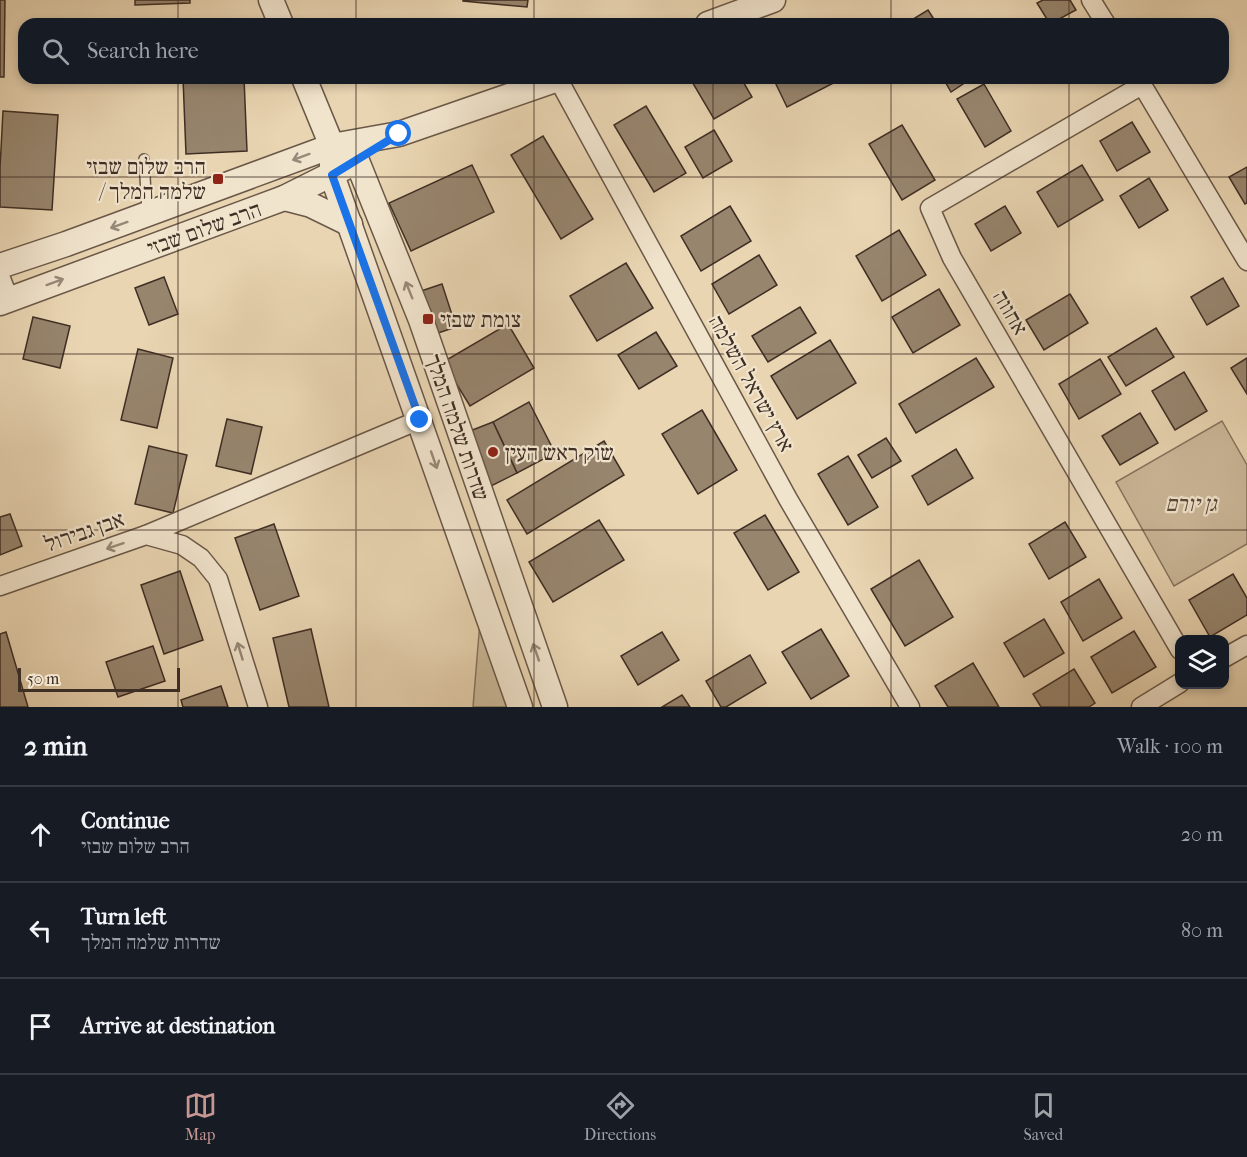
<!DOCTYPE html>
<html lang="en">
<head>
<meta charset="utf-8">
<style>
	:root { --surface:#171b24; --page:#242831; --text:#f1f3f6; --muted:#9ea1a6; --line:#363941; --accent:#c59692 }
	body { margin:0; font-family:"IM FELL French Canon","Frank Ruhl Libre",serif; background:var(--page); color:var(--text) }
	.controls { position:absolute; right:18px; bottom:18px; display:grid; overflow:hidden; border-radius:12px; box-shadow:0 3px 9px #0003 }
	.controls button { width:54px; height:54px; display:grid; place-items:center; padding:0; border:0; border-bottom:2px solid var(--line); background:var(--surface); color:var(--text); font:30px sans-serif }
	.scale { position:absolute; left:18px; bottom:15px; width:162px; box-sizing:border-box; padding-left:6px; border:3px solid #3f2e24; border-top:0; font-size:16px; line-height:21px; white-space:nowrap; color:#3f2e24; -webkit-text-stroke:4px #f1e4cd; paint-order:stroke }
	.stop { position:absolute; width:18px; height:18px; margin:-14px; border:4px solid #1a73e8; border-radius:50%; background:#fff }
	.stop.end { background:#1a73e8; border-color:#fff; box-shadow:0 2px 6px #0008 }
	.list { margin:0; padding:0; list-style:none }
	h2 { display:flex; justify-content:space-between; align-items:center; height:78px; margin:0; padding:0 24px; font-size:26px }
	h2 small { font-size:20px; font-weight:400; color:var(--muted) }
	.list li { display:grid; grid-template-columns:39px 1fr auto; gap:18px; align-items:center; box-sizing:border-box; height:96px; padding:0 24px; border-top:2px solid var(--line) }
	.list b { display:block; font-size:22px; white-space:nowrap }
	.list p { margin:0; font-size:20px; white-space:nowrap; color:var(--muted) }
	.list em { font-size:20px; font-style:normal; color:var(--muted) }
	.icon { flex:none; width:33px; height:33px; fill:none; stroke:currentColor; stroke-width:2; stroke-linecap:round; stroke-linejoin:round }
	.map { position:relative; flex:none; width:1247px; height:707px; overflow:hidden }
	.search { position:absolute; background:var(--surface); box-shadow:0 3px 9px #0003; left:18px; right:18px; top:18px; height:66px; display:flex; align-items:center; gap:15px; box-sizing:border-box; padding:0 21px; border-radius:18px; color:var(--muted); font-size:22px }
	.sheet { height:366px; background:var(--surface) }
	nav { display:flex; justify-content:space-around; align-items:center; box-sizing:border-box; height:84px; border-top:2px solid var(--line); background:var(--surface); font-size:16px; color:var(--muted) }
	nav a { display:grid; justify-items:center; gap:3px }
	nav .on { color:var(--accent) }
	.map>svg:first-child { display:block }
	.green { fill:#ccb99a; stroke:#86745f; stroke-width:1.5 }
	.building { fill:#97856e; stroke:#3f2e24; stroke-width:1.5 }
	.lines { fill:none; stroke-linecap:round; stroke-linejoin:round }
	.service-casing { stroke:#6a5848; stroke-width:12 }
	.minor-casing { stroke:#6a5848; stroke-width:21 }
	.tertiary-casing { stroke:#6a5848; stroke-width:27 }
	.service { stroke:#f1e4cd; stroke-width:9 }
	.minor { stroke:#f1e4cd; stroke-width:18 }
	.tertiary { stroke:#f1e4cd; stroke-width:24 }
	.oneway { stroke:#988978 }
	.route { stroke:#1a73e8; stroke-width:8 }
	.grid { fill:none; stroke:#3f2e24; stroke-width:1.5; stroke-opacity:0.55 }
	.poi-dot { fill:#8f2418; stroke:#f1e4cd; stroke-width:2 }
	.labels { text-anchor:middle; stroke-width:4.5; stroke-linejoin:round; paint-order:stroke }
	.poi-label { font-size:22px; fill:#3f2e24; stroke:#f1e4cd; text-anchor:start }
	.street-label { font-size:22px; fill:#3f2e24; stroke:#f1e4cd }
	.park-label { font-size:22px; font-style:italic; fill:#5b4a3c; stroke:#f1e4cd }
</style>
</head>
<body>
<div class="map">
<svg width="1247" height="707" viewBox="0 0 1247 707">
	<rect width="100%" height="100%" fill="#e9d5b2"/>
	<filter id="stains"><feTurbulence type="fractalNoise" baseFrequency=".00333" numOctaves="4"/><feColorMatrix values="0 0 0 0 .2 0 0 0 0 .09 0 0 0 0 .02 0 0 0 .5 -.17"/></filter>
	<radialGradient id="worn" r=".72"><stop offset=".6" stop-color="#630" stop-opacity="0"/><stop offset="1" stop-color="#630" stop-opacity=".3"/></radialGradient>
	<!-- green -->
	<g class="green">
		<path d="M1222 421 1247 465V544L1174 586 1116 482Z"/>
		<path d="M482 597 520 707H473Z"/>
	</g>
	<!-- building -->
	<g class="building">
		<path d="M0 0H5L4 77H0Z"/>
		<path d="M135 0H190V3L135 5Z"/>
		<path d="M463 0H528L527 7 463 1Z"/>
		<path d="M1043 0H1070L1076 10 1050 24 1037 3Z"/>
		<path d="M928 10 937 24H905Z"/>
		<path d="M183 78H244L247 151 186 154Z"/>
		<path d="M694 78H741L752 97 714 119 691 80Z"/>
		<path d="M773 78H843L787 107Z"/>
		<path d="M943 78H968L969 80 951 92Z"/>
		<path d="M984 84 1011 131 985 147 957 99Z"/>
		<path d="M646 106 686 173 654 192 614 125Z"/>
		<path d="M3 111 58 115 52 210 0 207V168Z"/>
		<path d="M1132 122 1150 152 1117 171 1100 141Z"/>
		<path d="M902 125 935 180 902 200 869 144Z"/>
		<path d="M714 130 732 161 703 178 685 147Z"/>
		<path d="M543 136 593 219 561 239 511 155Z"/>
		<path d="M472 165 494 212 411 251 389 203Z"/>
		<path d="M1082 165 1103 200 1058 227 1037 192Z"/>
		<path d="M1247 167V203L1245 204 1229 177Z"/>
		<path d="M1149 178 1168 210 1139 228 1120 196Z"/>
		<path d="M730 206 751 241 701 271 681 236Z"/>
		<path d="M1005 206 1021 233 991 251 975 224Z"/>
		<path d="M899 230 926 275 882 301 856 256Z"/>
		<path d="M759 255 777 285 729 314 712 284Z"/>
		<path d="M626 263 653 308 597 341 570 296Z"/>
		<path d="M164 277 178 314 149 325 135 288Z"/>
		<path d="M1223 278 1239 306 1207 325 1191 297Z"/>
		<path d="M442 284 456 327 432 335 418 292Z"/>
		<path d="M939 289 960 325 913 353 892 317Z"/>
		<path d="M1070 294 1088 323 1044 350 1026 320Z"/>
		<path d="M800 307 816 333 768 362 752 336Z"/>
		<path d="M33 317 70 326 60 368 23 359Z"/>
		<path d="M508 324 534 368 470 406 443 362Z"/>
		<path d="M1156 328 1174 357 1126 386 1108 357Z"/>
		<path d="M656 332 677 366 639 389 618 355Z"/>
		<path d="M830 340 856 383 797 419 771 376Z"/>
		<path d="M138 349 173 358 157 428 121 420Z"/>
		<path d="M976 358 994 387 916 433 899 404Z"/>
		<path d="M1247 358V394L1231 368Z"/>
		<path d="M1100 359 1121 394 1079 419 1059 384Z"/>
		<path d="M1184 372 1207 411 1175 430 1152 391Z"/>
		<path d="M529 402 555 453 517 473 493 422Z"/>
		<path d="M702 410 737 470 698 494 662 434Z"/>
		<path d="M1140 413 1158 443 1120 465 1102 436Z"/>
		<path d="M227 419 262 427 251 474 216 466Z"/>
		<path d="M493 422 517 473 491 486 470 431Z"/>
		<path d="M886 438 901 461 872 478 858 455Z"/>
		<path d="M604 441 624 475 527 534 507 500Z"/>
		<path d="M149 446 187 455 173 513 135 504Z"/>
		<path d="M956 449 973 478 928 505 912 476Z"/>
		<path d="M848 456 878 507 848 525 818 474Z"/>
		<path d="M10 514 22 546 0 555V517Z"/>
		<path d="M765 515 799 572 768 590 734 533Z"/>
		<path d="M599 520 624 560 553 602 529 562Z"/>
		<path d="M1065 522 1086 557 1049 579 1029 544Z"/>
		<path d="M274 524 299 596 260 610 235 538Z"/>
		<path d="M919 560 953 617 905 646 871 589Z"/>
		<path d="M180 571 203 640 164 654 141 585Z"/>
		<path d="M1233 574 1247 598V615L1210 637 1189 600Z"/>
		<path d="M1099 579 1122 618 1083 641 1061 602Z"/>
		<path d="M1044 619 1064 653 1024 677 1004 643Z"/>
		<path d="M311 629 329 707H289L273 638Z"/>
		<path d="M821 629 849 676 811 699 782 652Z"/>
		<path d="M1134 631 1156 667 1112 693 1091 657Z"/>
		<path d="M6 632 28 707H0V634Z"/>
		<path d="M662 632 679 660 638 685 621 656Z"/>
		<path d="M153 646 165 681 118 697 106 662Z"/>
		<path d="M750 655 766 683 726 707H721L706 681Z"/>
		<path d="M973 663 999 707H948L935 686Z"/>
		<path d="M1074 669 1095 703 1089 707H1041L1033 694Z"/>
		<path d="M221 686 228 707H183L181 700Z"/>
		<path d="M682 695 690 707H662Z"/>
	</g>
	<g class="lines">
		<defs>
			<path id="service" d="M144 159 147 212"/>
			<g id="minor">
				<path d="M1091 0 1106 24"/>
				<path d="M1138 78 1247 261"/>
				<path d="M558 79 788 499 910 707"/>
				<path d="M1142 85 930 208 952 258 1180 650"/>
				<path d="M0 276 9 299"/>
				<path d="M146 535 419 420"/>
				<path d="M0 586 146 535 182 545 201 558 218 579 258 707"/>
				<path d="M1224 658 1247 645"/>
				<path d="M1141 707 1180 683"/>
			</g>
			<g id="tertiary">
				<path d="M271 0 281 24"/>
				<path d="M708 24 773 0"/>
				<path d="M304 78 332 146V175L520 707"/>
				<path d="M332 146 357 161 421 320 555 707"/>
				<path d="M284 198 311 205 350 224"/>
				<path d="M0 266 66 244 332 146 399 134 561 78"/>
				<path d="M0 303 284 198 346 167"/>
			</g>
		</defs>
		<!-- service casing -->
		<use href="#service" class="service-casing"/>
		<!-- minor casing -->
		<use href="#minor" class="minor-casing"/>
		<!-- tertiary casing -->
		<use href="#tertiary" class="tertiary-casing"/>
		<!-- service -->
		<use href="#service" class="service"/>
		<!-- minor -->
		<use href="#minor" class="minor"/>
		<!-- tertiary -->
		<use href="#tertiary" class="tertiary"/>
	</g>
	<!-- one-way arrows -->
	<defs><path id="oneway-shaft" d="M-6 0H5M1.5-3L5.5 0L1.5 3" fill="none" stroke-width="1.6" stroke-linecap="round" stroke-linejoin="round" transform="scale(1.5)"/></defs>
	<g class="oneway">
		<use href="#oneway-shaft" transform="translate(301 157) rotate(160)"/>
		<use href="#oneway-shaft" transform="translate(119 225) rotate(160)"/>
		<use href="#oneway-shaft" transform="translate(55 282) rotate(-20)"/>
		<use href="#oneway-shaft" transform="translate(409 290) rotate(-112)"/>
		<use href="#oneway-shaft" transform="translate(434 460) rotate(71)"/>
		<use href="#oneway-shaft" transform="translate(115 546) rotate(161)"/>
		<use href="#oneway-shaft" transform="translate(240 651) rotate(-107)"/>
		<use href="#oneway-shaft" transform="translate(536 652) rotate(-109)"/>
	</g>
	<g class="lines">
		<!-- route -->
		<path class="route" d="M399 134 332 175 420 420"/>
	</g>
	<!-- grid -->
	<path class="grid" d="M178 0V24M356 0V24M534 0V24M713 0V24M891 0V24M1069 0V24M178 78V707M356 78V707M534 78V707M713 78V707M891 78V707M1069 78V707M0 177H1247M0 354H1247M0 530H1247"/>
	<!-- markers -->
	<g class="poi-dot">
		<rect x="212" y="173" width="12" height="12" rx="3"/>
		<rect x="422" y="313" width="12" height="12" rx="3"/>
		<circle cx="493" cy="452" r="6"/>
	</g>
	<g class="labels">
		<!-- poi labels -->
		<g class="poi-label">
			<text x="206" y="174" text-anchor="end">הרב שלום שבזי<tspan x="206" dy="25">/ שלמה המלך</tspan></text>
			<text x="440" y="327">צומת שבזי</text>
			<text x="505" y="460">שוק ראש העין</text>
		</g>
		<!-- street labels -->
		<g class="street-label">
			<text transform="translate(204 228) rotate(-20)" y="8">הרב שלום שבזי</text>
			<text transform="translate(1011 312) rotate(60)" y="8">אחווה</text>
			<text transform="translate(752 383) rotate(61)" y="8">ארץ ישראל השלמה</text>
			<text transform="translate(458 427) rotate(71)" y="8">שדרות שלמה המלך</text>
			<text transform="translate(84 531) rotate(-19)" y="8">אבן גבירול</text>
		</g>
		<!-- park labels -->
		<g class="park-label">
			<text x="1191" y="511">גן יורם</text>
		</g>
	</g>
	<rect width="100%" height="100%" filter="url(#stains)"/>
	<rect width="100%" height="100%" fill="url(#worn)"/>
</svg>
<div class="controls">
<button><svg class="icon" aria-label="layers" viewBox="0 0 24 24"><path d="M12 4l9 5-9 5-9-5zM3 14l9 5 9-5"/></svg></button>
</div>
<div class="scale">50 m</div>
<div class="stop" style="left:399px;top:134px"></div>
<div class="stop end" style="left:420px;top:420px"></div>
<div class="search"><svg class="icon" aria-label="search" viewBox="0 0 24 24"><circle cx="10" cy="10" r="6"/><path d="M15 15l6 6"/></svg>Search here</div>
</div>
<section class="sheet">
<h2>2 min<small>Walk · 100 m</small></h2>
<ul class="list">
<li><svg class="icon" aria-label="ahead" viewBox="0 0 24 24"><path d="M12 20V5M6 11l6-6 6 6"/></svg><div><b>Continue</b><p>הרב שלום שבזי</p></div><em>20 m</em></li>
<li><svg class="icon" aria-label="left" viewBox="0 0 24 24"><path d="M17 20v-9H6M10 6l-5 5 5 5"/></svg><div><b>Turn left</b><p>שדרות שלמה המלך</p></div><em>80 m</em></li>
<li><svg class="icon" aria-label="arrive" viewBox="0 0 24 24"><path d="M6 21V4h12l-3 4 3 4H6"/></svg><div><b>Arrive at destination</b></div></li>
</ul>
</section>
<nav>
<a class="on"><svg class="icon" aria-label="map" viewBox="0 0 24 24"><path d="M3 6l6-2 6 2 6-2v14l-6 2-6-2-6 2zM9 4v14M15 6v14"/></svg>Map</a>
<a><svg class="icon" aria-label="directions" viewBox="0 0 24 24"><path d="M12 3l9 9-9 9-9-9zM9 14v-3h6M13 9l2 2-2 2"/></svg>Directions</a>
<a><svg class="icon" aria-label="saved" viewBox="0 0 24 24"><path d="M7 4h10v16l-5-4-5 4z"/></svg>Saved</a>
</nav>
</body>
</html>
